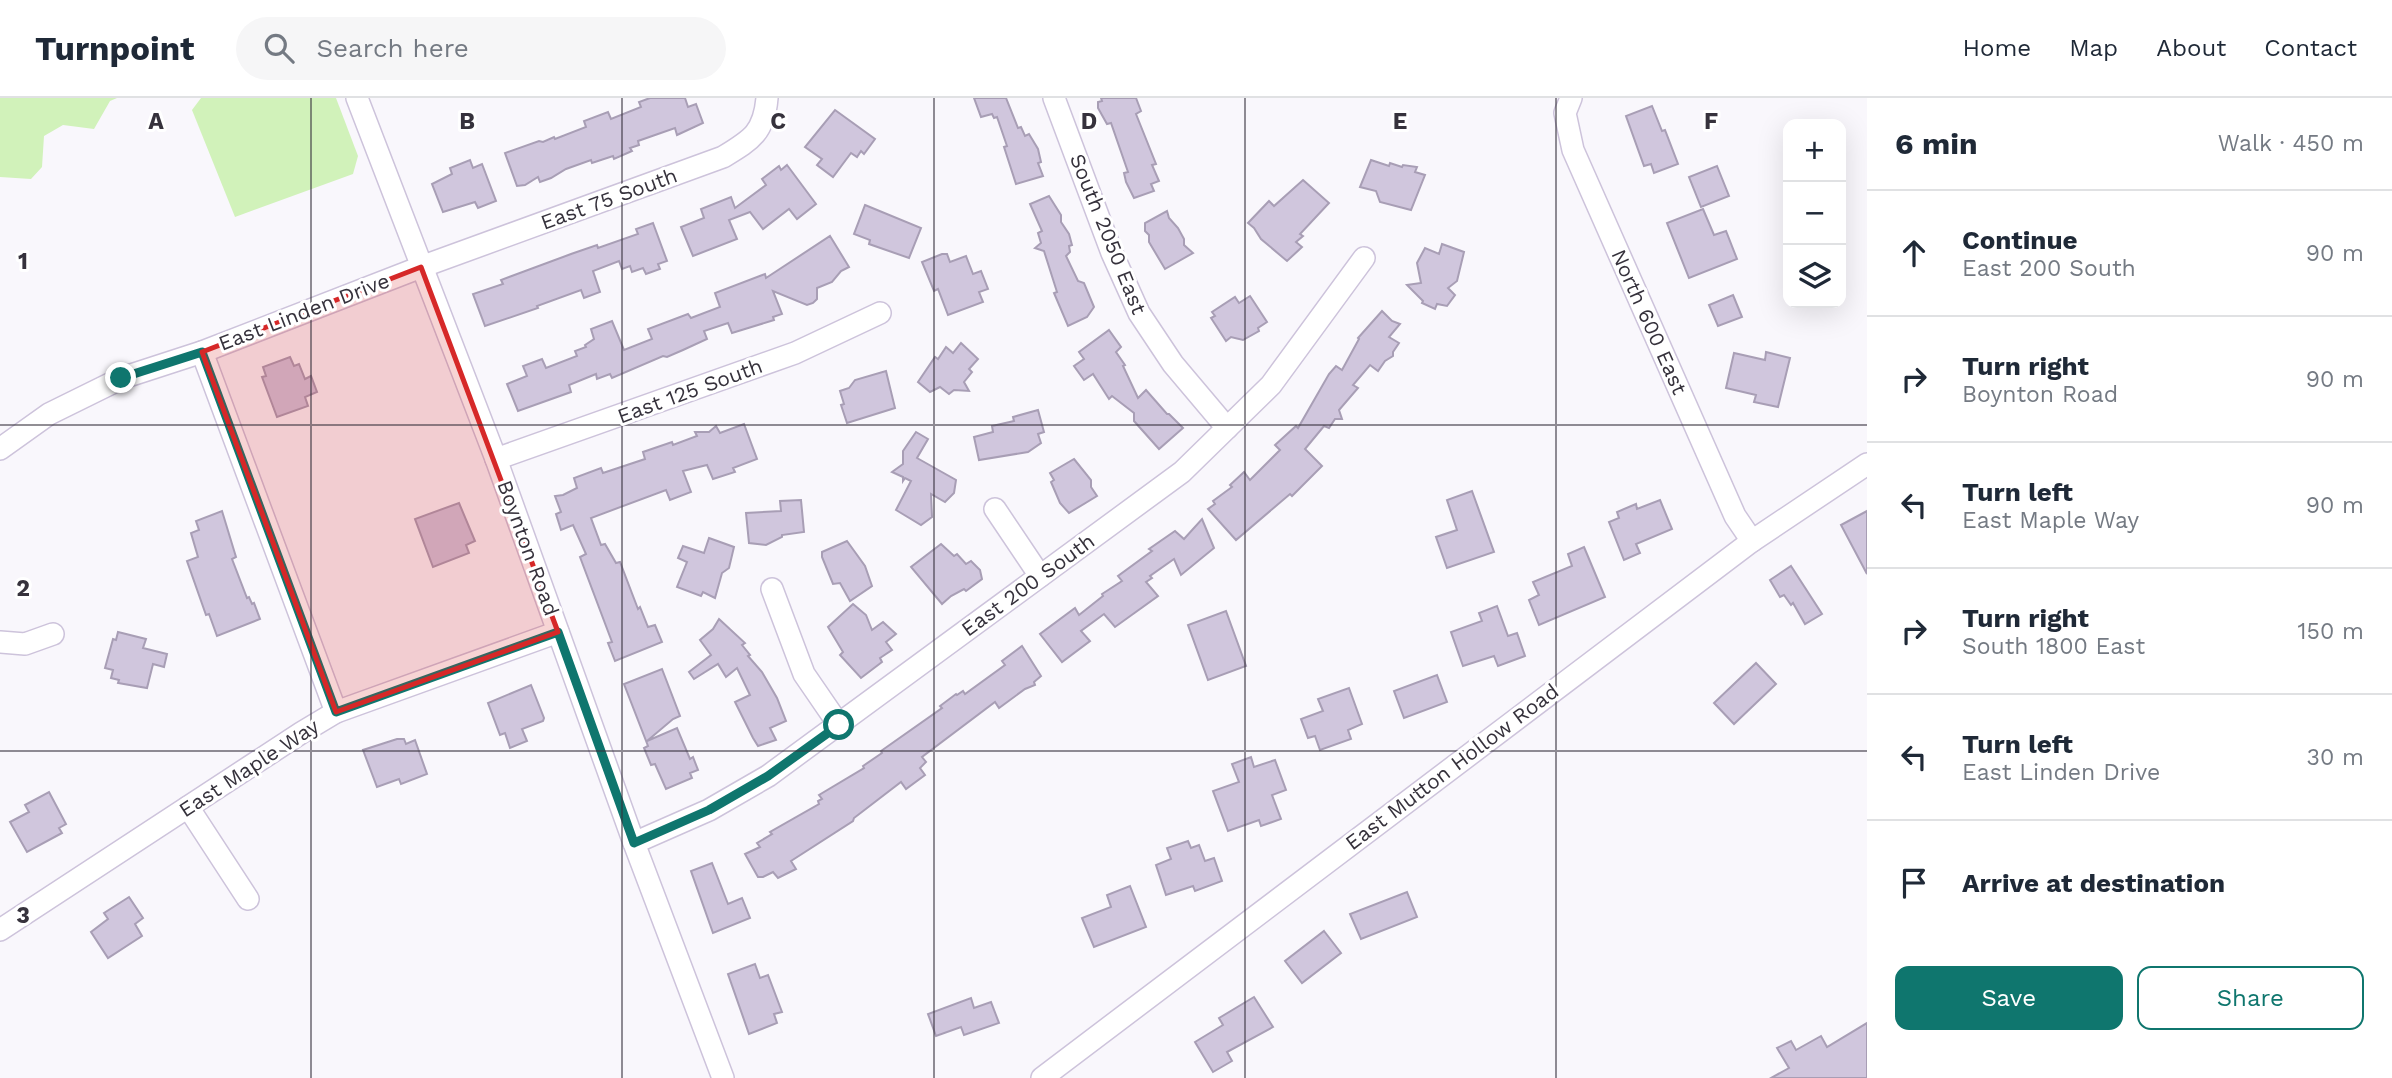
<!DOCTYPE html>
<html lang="en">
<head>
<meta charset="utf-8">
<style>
	:root { --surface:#fff; --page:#f6f6f7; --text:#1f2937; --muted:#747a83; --line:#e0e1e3; --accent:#0f766e }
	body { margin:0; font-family:"Work Sans",sans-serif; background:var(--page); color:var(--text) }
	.controls { position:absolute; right:21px; top:21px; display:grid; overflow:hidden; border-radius:14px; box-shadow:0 7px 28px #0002 }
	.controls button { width:63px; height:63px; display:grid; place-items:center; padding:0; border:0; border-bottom:2px solid var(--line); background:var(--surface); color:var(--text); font:35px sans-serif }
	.stop { position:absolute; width:21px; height:21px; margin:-16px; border:5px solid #0f766e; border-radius:50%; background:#fff }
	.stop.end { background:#0f766e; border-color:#fff; box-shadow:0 2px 7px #0008 }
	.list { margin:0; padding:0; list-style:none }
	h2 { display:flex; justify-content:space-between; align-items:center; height:91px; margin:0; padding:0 28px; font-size:30px }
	h2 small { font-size:23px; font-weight:400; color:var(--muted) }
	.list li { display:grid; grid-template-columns:46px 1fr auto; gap:21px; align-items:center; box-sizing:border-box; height:126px; padding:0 28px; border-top:2px solid var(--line) }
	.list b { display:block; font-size:26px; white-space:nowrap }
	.list p { margin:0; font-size:23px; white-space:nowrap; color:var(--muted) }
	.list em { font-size:23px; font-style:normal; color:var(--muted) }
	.actions { display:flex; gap:14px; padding:21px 28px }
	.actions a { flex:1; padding:16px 0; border:2px solid var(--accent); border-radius:14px; text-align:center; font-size:24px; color:var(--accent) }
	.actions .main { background:var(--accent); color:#fff }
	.icon { flex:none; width:38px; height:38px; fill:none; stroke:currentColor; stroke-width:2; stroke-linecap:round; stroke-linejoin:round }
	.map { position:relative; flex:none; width:1867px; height:980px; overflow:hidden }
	header { display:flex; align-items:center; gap:42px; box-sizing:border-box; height:98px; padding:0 35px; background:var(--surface); border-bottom:2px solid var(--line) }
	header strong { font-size:33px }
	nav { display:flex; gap:38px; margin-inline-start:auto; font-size:24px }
	.search { width:490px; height:63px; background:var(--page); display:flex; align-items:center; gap:18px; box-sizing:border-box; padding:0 24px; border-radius:38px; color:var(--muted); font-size:26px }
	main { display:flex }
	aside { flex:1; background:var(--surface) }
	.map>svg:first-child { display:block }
	.green { fill:#d1f2ba }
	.building { fill:#d0c6dd; stroke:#a89eb5; stroke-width:2 }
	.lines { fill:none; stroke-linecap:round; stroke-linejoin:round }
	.minor-casing { stroke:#cdc3db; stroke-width:24 }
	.minor { stroke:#fff; stroke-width:21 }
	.route { stroke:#0f766e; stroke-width:9 }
	.marked { fill:#d62828; fill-opacity:0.2; stroke:#d62828; stroke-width:5; stroke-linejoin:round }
	.grid { fill:none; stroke:#36323c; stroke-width:2; stroke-opacity:0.55 }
	.labels { text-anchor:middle; stroke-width:6; stroke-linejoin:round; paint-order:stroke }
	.street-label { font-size:21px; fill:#36323c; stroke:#fff }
	.grid-label { font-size:23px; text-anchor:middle; font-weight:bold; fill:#36323c; stroke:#fff; stroke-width:6; stroke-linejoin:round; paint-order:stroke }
</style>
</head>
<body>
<header>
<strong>Turnpoint</strong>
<div class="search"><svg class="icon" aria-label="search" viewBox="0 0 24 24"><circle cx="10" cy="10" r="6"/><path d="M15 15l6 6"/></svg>Search here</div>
<nav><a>Home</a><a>Map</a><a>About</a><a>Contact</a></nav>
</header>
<main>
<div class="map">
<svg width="1867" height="980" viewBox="0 0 1867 980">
	<rect width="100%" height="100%" fill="#f9f7fc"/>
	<!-- green -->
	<g class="green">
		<path d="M0 0H117L110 3 94 31 63 27 44 38 42 69 31 81 0 79Z"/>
		<path d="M201 0H336L358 58 353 76 235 119 192 12Z"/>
	</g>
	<!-- building -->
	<g class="building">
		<path d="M650 0H685L688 9 696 6 703 25 677 37 675 30 638 43 639 47 630 50 632 53 614 61 613 58 592 65 591 62 566 71 551 80 540 84 538 79 525 87 517 88 505 55 539 43 543 44 554 39 555 41 586 29 584 23 608 14 611 21 641 9 639 4Z"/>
		<path d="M974 0H1006L1018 30 1021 29 1025 38 1029 36 1038 51 1041 64 1038 65 1043 78 1016 86 1004 49 1007 48 997 19 994 20 992 16 981 19Z"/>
		<path d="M1101 0H1136L1141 13 1136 16 1156 66 1152 67 1159 83 1151 86 1154 93 1134 100 1126 84 1124 75 1128 74 1111 25 1107 26 1098 10V4L1102 3Z"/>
		<path d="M1652 8 1662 33 1665 32 1678 66 1654 75 1651 66 1644 68 1626 18Z"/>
		<path d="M835 12 875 41 864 56 861 53 857 59 851 55 833 79 817 67 822 61 805 49Z"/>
		<path d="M470 62 473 70 482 66 496 103 478 110 475 104 443 114 432 86 452 76 450 70Z"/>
		<path d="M1371 62 1389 68 1390 65 1402 69 1403 67 1417 69 1415 74 1425 77 1411 112 1380 104 1376 93 1360 89Z"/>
		<path d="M787 67 816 106 797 121 789 111 763 131 750 114 729 122 737 141 693 158 681 129 704 120 701 111 731 99 735 110 766 87 762 81 779 68 781 72Z"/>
		<path d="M1717 68 1729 98 1701 109 1689 79Z"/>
		<path d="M1303 82 1329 105 1300 136 1303 138 1296 144 1302 149 1287 163 1261 141 1254 130 1248 125 1269 103 1274 108Z"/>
		<path d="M1049 98 1061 117V124L1069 136 1072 147 1069 148 1070 154 1066 158 1078 183 1084 185 1094 209 1087 219 1068 228 1054 195 1057 194 1044 153 1035 150 1041 145 1038 135 1042 133 1030 106Z"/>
		<path d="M865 107 921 130 909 160 869 146 870 142 854 136Z"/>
		<path d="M1703 111 1714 137 1726 133 1737 161 1689 180 1667 125Z"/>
		<path d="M1167 113 1169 120 1178 130 1184 141V147L1193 155 1165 171 1149 144V137L1145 133V125Z"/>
		<path d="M653 125 667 163 658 166 660 171 646 176 643 170 632 174 630 168 622 171 619 163 593 173 600 194 584 200 581 192 537 208 538 210 485 228 473 196 503 186 501 182 571 156 597 147 598 150 638 136 636 131Z"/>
		<path d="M830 138 849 169 841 173 832 184 817 190V201L813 205 807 207 773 193 782 216 773 219 774 222 732 235 728 225 704 233 707 241 683 252 667 259 663 258 612 280 610 276 597 281 596 276 569 287 571 294 518 313 507 286 527 278 523 268 542 261 546 270 577 258 575 253 586 249 585 247 594 241 591 231 612 223 624 252 652 241 648 231 688 216 691 220 720 209 715 195 765 176 766 180Z"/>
		<path d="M1442 146 1464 154 1457 183 1448 190 1455 197 1447 208 1437 206 1435 211 1422 205 1423 203 1407 187 1421 185 1417 165 1425 150 1439 156Z"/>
		<path d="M942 156H947L950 164 966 158 973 176 981 173 988 191 979 194 983 204 948 217 938 191 934 193 922 164Z"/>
		<path d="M1733 197 1742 219 1718 228 1709 207Z"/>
		<path d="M1250 198 1267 224 1258 230 1259 233 1243 242 1231 239 1226 243 1211 220 1215 218 1212 214 1235 199 1239 205Z"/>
		<path d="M1382 213 1392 223 1400 226 1389 239 1399 245 1393 254V258L1385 263 1378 273 1370 267 1353 287 1358 290 1339 312 1342 321H1335L1329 330 1324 328 1305 351 1322 368 1292 398 1290 396 1236 442 1208 411 1215 406 1213 403 1232 389 1230 387 1244 374 1250 382 1280 352 1275 347 1296 328 1298 330 1329 276 1336 268 1342 272 1359 241 1358 240Z"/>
		<path d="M1109 232 1121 249 1116 254 1125 267 1123 268 1138 300 1146 292 1167 316H1169L1183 330 1159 351 1134 323V315L1112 298 1109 301 1093 276 1084 282 1074 268 1084 261 1079 254Z"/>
		<path d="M961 245 978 261 969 271 972 274 964 284 969 293 954 292 949 296 940 289 930 294 918 284 935 259 938 261 946 249 953 255Z"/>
		<path d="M1766 254 1790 260 1778 309 1754 304 1756 297 1726 290 1734 255 1765 262Z"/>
		<path d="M290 259 294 268 299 266 305 281 311 278 317 294 305 299 308 308 277 319 262 279 266 278 263 269Z"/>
		<path d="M886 273 895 310 847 325 841 307 844 306 840 293 849 290 855 282Z"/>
		<path d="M1038 312 1044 334 1038 336 1041 345 1028 354 979 362 974 339 993 334 992 328 1014 323 1013 319Z"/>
		<path d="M744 326 757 361 733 370 735 374 713 381 707 367 683 373 691 394 670 402 666 392 591 420 601 447 605 446 616 465 620 464 638 511 640 509 648 529 655 527 662 544 615 563 608 545 612 544 580 459 586 456 573 427 561 432 556 416 561 414 555 398 563 397 577 390 574 380 601 370 603 375 645 361 643 354 672 344 673 347 697 338 695 334H709L716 328 720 335Z"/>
		<path d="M916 334 928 341 917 360 956 382 954 395 945 404 931 396 932 419 921 427 896 412 911 383 905 380 903 383V379L892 374 903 366V353Z"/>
		<path d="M1074 361 1091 382V389L1097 398 1069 415 1060 405 1051 384 1054 382 1050 375Z"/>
		<path d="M1472 393 1494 454 1447 470 1436 439 1457 432 1447 402Z"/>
		<path d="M801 402 804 434 782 437V439L766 447 749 445 746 415 781 413 780 403Z"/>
		<path d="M1660 402 1672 431 1636 446 1640 455 1624 462 1609 424 1619 420 1617 414 1636 406 1637 411Z"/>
		<path d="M459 405 475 443 466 447 469 455 433 469 415 421Z"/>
		<path d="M222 413 236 459 232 461 247 500 249 499 252 506 254 505 260 521 217 538 209 516 206 517 187 463 198 459 191 435 199 432 196 423Z"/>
		<path d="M1867 413V476L1841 427Z"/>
		<path d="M1202 421 1214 450 1181 477 1174 461 1150 478 1152 480 1146 484 1158 498 1115 529 1104 516 1081 533 1090 543 1062 564 1040 536 1075 510 1079 517 1103 498 1102 496 1122 483 1118 478 1152 453 1149 451 1175 433 1184 441Z"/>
		<path d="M709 440 734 449 729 470 722 475 715 500 703 494 701 498 677 489 687 464 678 460 683 448 704 455Z"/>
		<path d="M847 443 865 468 872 488 850 503 840 485 833 486 822 459V454Z"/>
		<path d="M941 446 954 458 957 456 966 466 971 463 980 472 982 481 966 493 964 491 951 498 942 506 911 469Z"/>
		<path d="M1584 449 1605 499 1539 527 1529 502 1539 497 1533 484 1572 468 1568 456Z"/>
		<path d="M1791 468 1822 516 1805 526 1793 505 1791 507 1784 497 1780 499 1770 482Z"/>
		<path d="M853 506 866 517 872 532 883 524 896 536 886 544 892 552 880 560 882 564 861 580 840 557 843 554 828 529Z"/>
		<path d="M1497 508 1508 538 1517 535 1525 558 1498 568 1494 558 1463 568 1451 534 1482 523 1479 515Z"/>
		<path d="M1226 513 1246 568 1208 582 1188 527Z"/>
		<path d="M719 521 745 545 742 547 750 557 748 558 762 574 777 600 786 623 770 630 776 642 758 648 753 640 735 604 750 597 737 570 726 579 718 566 694 581 689 574 711 557 700 542 713 531Z"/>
		<path d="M118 534 146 541 143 550 167 556 164 569 153 566 147 590 118 585 119 582 111 580 113 572 105 570 113 541 116 542Z"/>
		<path d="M1022 548 1041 578 1034 584 1035 587 1025 591 999 610 995 604 922 659 926 664 920 670 925 677 906 691 901 684 854 720 853 723 791 763 796 771 778 780 773 774 763 779H758L745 756 760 749 757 745 772 736 770 734 819 706 818 703 822 701 819 697 864 670 863 668 882 655 881 653 942 610 940 608 956 596 957 597 963 593 965 596 1005 567 1002 563Z"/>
		<path d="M1756 565 1776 586 1734 626 1714 605Z"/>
		<path d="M662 571 680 618 673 621 647 643 677 630 690 661 693 659 698 672 690 675 692 680 666 691 655 666 651 667 644 650 648 648 624 586Z"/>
		<path d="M1437 577 1447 604 1404 620 1394 593Z"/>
		<path d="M531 587 544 620 543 623 522 631 527 643 510 650 505 635 500 637 488 605Z"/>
		<path d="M1349 590 1362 626 1348 632 1351 641 1320 652 1315 638 1308 640 1301 621 1323 613 1318 601Z"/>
		<path d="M397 641H404L406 646 415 642 427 676 401 686 399 681 377 689 363 652Z"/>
		<path d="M1251 659 1254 669 1275 662 1286 692 1272 697 1281 721 1261 728 1259 722 1228 733 1213 693 1239 684 1232 666Z"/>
		<path d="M49 694 66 726 59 730 62 735 27 754 10 724 29 714 25 707Z"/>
		<path d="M1188 743 1191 750 1199 747 1205 763 1214 760 1222 783 1195 793 1193 788 1166 797 1156 767 1171 761 1167 750Z"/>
		<path d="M712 765 728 806 742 800 750 820 713 835 691 773Z"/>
		<path d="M1130 788 1146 829 1094 849 1082 820 1111 809 1107 797Z"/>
		<path d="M1407 794 1417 819 1361 841 1350 816Z"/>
		<path d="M129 799 143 820 135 826 142 838 108 860 91 834 108 821 104 815Z"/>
		<path d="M1324 833 1341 855 1302 885 1285 863Z"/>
		<path d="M755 866 760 880 768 877 782 914 774 916 777 925 749 936 728 876Z"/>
		<path d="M1254 899 1273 929 1227 954 1232 963 1213 974 1195 944 1223 927 1219 920Z"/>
		<path d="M971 900 974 910 991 904 999 925 964 937 961 929 936 938 928 916Z"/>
		<path d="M1867 925V980H1771L1789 970 1777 950 1791 943 1796 952 1821 938 1827 949Z"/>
	</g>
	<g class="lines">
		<defs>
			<g id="minor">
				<path d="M357 0 496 361 634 745 723 980"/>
				<path d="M1054 0 1112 155 1139 215 1173 266 1227 330"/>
				<path d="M1571 0 1565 15 1573 52 1735 418 1752 443"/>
				<path d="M202 254 336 614"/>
				<path d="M0 351 49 316 122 280 202 254 421 169 723 59C751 42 764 35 767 0"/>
				<path d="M496 361 795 255 880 215"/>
				<path d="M995 411 1040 478"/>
				<path d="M772 491 804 576 839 627"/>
				<path d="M0 544 25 546 53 536"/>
				<path d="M188 709 248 801"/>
				<path d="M634 745 709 712 768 678 1182 374 1271 287 1364 160"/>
				<path d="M0 832 301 635 336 614 558 534"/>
				<path d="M1042 980 1752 443 1867 366"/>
			</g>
		</defs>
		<!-- minor casing -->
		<use href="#minor" class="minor-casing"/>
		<!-- minor -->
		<use href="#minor" class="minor"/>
	</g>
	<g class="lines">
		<!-- route -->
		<path class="route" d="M121 280 202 254 336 614 558 534 634 745 709 712 768 678 839 627"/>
	</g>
	<!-- marked area -->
	<path class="marked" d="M421 169 558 534 336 614 202 254Z"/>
	<!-- grid -->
	<path class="grid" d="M311 0V980M622 0V980M934 0V980M1245 0V980M1556 0V980M0 327H1867M0 653H1867"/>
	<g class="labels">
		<!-- street labels -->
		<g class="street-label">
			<text transform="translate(609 101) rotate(-20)" y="7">East 75 South</text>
			<text transform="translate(1108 136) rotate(68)" y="7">South 2050 East</text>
			<text transform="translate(304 214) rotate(-21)" y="7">East Linden Drive</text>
			<text transform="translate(1649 224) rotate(66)" y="7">North 600 East</text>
			<text transform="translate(690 293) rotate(-20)" y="7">East 125 South</text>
			<text transform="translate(528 450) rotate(70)" y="7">Boynton Road</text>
			<text transform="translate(1028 487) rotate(-36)" y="7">East 200 South</text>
			<text transform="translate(1452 669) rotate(-37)" y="7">East Mutton Hollow Road</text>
			<text transform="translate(249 670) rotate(-33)" y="7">East Maple Way</text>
		</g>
	</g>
	<g class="grid-label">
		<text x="156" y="31">A</text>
		<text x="467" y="31">B</text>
		<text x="778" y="31">C</text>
		<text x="1089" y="31">D</text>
		<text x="1400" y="31">E</text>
		<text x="1711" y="31">F</text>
		<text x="23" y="171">1</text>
		<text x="23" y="498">2</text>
		<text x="23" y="825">3</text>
	</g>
</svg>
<div class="controls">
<button>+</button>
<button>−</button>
<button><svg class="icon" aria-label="layers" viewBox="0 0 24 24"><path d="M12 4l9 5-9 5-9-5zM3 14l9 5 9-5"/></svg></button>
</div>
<div class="stop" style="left:839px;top:627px"></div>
<div class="stop end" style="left:121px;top:280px"></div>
</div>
<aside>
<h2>6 min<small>Walk · 450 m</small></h2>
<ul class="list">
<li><svg class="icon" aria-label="ahead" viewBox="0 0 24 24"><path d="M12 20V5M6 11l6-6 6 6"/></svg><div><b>Continue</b><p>East 200 South</p></div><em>90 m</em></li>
<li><svg class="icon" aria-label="right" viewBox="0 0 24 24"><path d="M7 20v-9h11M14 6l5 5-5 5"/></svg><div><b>Turn right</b><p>Boynton Road</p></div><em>90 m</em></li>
<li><svg class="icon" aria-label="left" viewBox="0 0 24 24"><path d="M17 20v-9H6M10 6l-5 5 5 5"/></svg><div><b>Turn left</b><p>East Maple Way</p></div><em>90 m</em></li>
<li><svg class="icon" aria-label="right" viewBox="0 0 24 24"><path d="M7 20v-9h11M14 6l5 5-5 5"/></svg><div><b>Turn right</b><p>South 1800 East</p></div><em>150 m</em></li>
<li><svg class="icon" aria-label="left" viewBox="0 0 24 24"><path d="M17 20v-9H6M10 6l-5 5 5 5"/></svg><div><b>Turn left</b><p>East Linden Drive</p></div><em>30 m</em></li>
<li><svg class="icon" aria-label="arrive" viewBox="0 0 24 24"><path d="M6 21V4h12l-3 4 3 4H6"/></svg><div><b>Arrive at destination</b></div></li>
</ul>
<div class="actions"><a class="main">Save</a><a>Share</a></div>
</aside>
</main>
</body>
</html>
